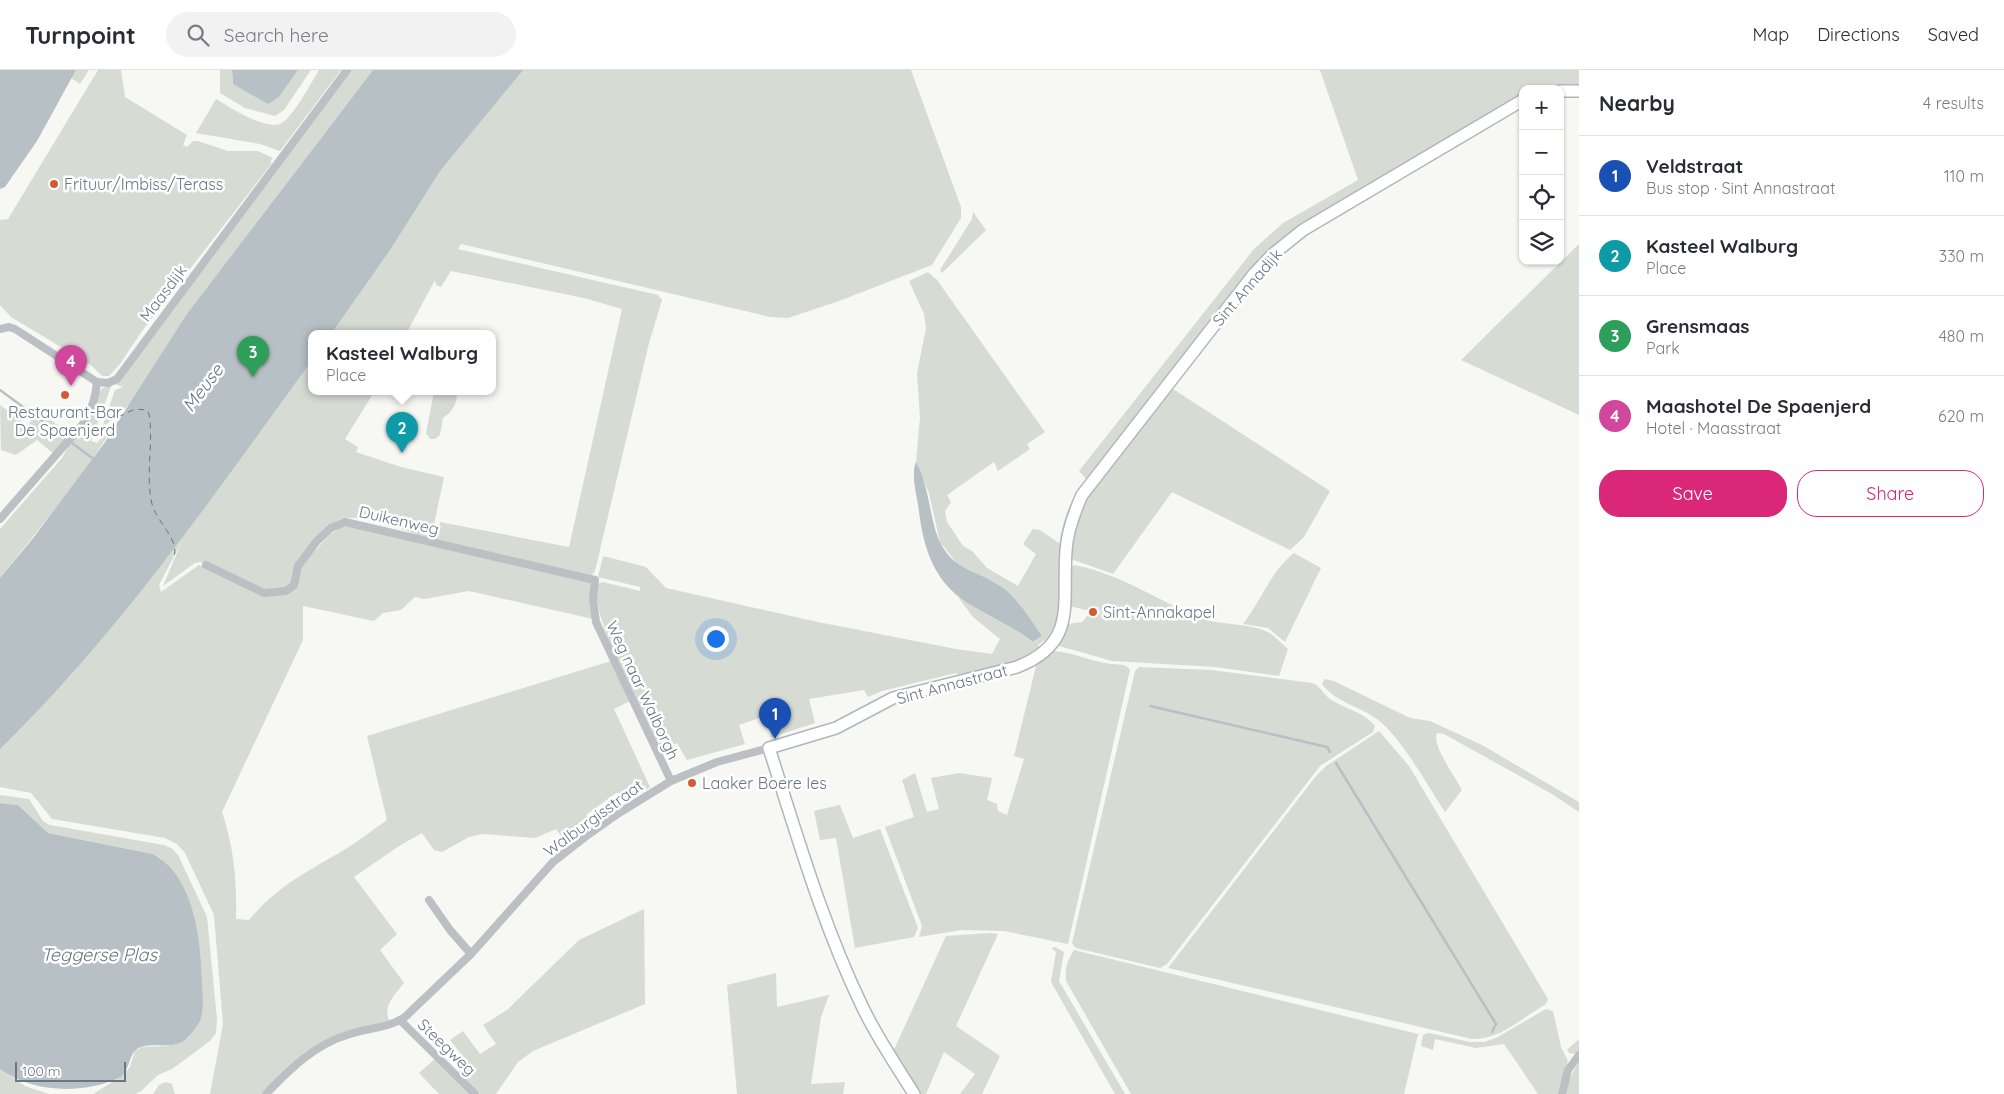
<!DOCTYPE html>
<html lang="en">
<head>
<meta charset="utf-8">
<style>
	:root { --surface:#fff; --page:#f2f2f3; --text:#2b2b33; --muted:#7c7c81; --line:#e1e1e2; --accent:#db2777 }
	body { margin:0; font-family:Quicksand,sans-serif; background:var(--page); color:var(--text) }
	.controls { position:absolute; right:15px; top:15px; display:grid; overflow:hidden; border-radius:10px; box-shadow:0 1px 4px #0004 }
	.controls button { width:45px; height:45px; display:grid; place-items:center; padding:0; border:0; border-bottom:1px solid var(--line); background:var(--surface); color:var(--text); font:25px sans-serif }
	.scale { position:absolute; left:15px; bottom:12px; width:111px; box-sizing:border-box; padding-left:5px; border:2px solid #687783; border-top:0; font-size:14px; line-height:18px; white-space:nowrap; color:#687783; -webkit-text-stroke:4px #fff; paint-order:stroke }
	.you { position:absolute; left:715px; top:568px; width:18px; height:18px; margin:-12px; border:4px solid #fff; border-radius:50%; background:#1a73e8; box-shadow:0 0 0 8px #1a73e833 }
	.badge { display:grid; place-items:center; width:32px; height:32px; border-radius:50%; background:var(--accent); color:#fff; font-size:16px; font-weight:700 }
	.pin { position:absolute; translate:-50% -41px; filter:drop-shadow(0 1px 2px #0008) }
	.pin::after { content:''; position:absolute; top:26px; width:18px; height:15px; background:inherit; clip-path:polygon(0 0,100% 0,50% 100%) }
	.popup { position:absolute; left:308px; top:260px; width:188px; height:65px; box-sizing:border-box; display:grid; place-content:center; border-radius:10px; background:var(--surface); filter:drop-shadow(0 1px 4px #0005); font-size:16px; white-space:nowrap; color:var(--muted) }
	.popup b { font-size:19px; color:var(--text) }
	.popup::after { content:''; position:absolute; left:50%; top:100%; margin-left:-10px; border:10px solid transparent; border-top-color:var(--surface) }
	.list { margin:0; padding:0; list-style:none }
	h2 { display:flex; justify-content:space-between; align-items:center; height:65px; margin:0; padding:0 20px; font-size:21px }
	h2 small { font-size:16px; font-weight:400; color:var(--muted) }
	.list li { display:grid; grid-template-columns:32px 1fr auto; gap:15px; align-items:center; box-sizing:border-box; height:80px; padding:0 20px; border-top:1px solid var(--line) }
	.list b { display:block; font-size:19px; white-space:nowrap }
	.list p { margin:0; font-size:16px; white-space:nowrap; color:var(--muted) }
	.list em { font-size:16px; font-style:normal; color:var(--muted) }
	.actions { display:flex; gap:10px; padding:15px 20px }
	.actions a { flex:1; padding:11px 0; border:1px solid var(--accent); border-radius:20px; text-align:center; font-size:18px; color:var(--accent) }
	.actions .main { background:var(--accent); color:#fff }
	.icon { flex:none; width:28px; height:28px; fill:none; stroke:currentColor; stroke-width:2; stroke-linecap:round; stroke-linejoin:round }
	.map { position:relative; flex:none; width:1579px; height:1024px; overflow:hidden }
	header { display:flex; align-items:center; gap:30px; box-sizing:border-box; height:70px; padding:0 25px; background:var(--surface); border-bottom:1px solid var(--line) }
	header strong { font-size:24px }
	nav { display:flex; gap:28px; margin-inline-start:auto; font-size:18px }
	.search { width:350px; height:45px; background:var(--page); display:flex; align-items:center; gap:12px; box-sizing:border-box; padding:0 18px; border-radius:28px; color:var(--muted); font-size:19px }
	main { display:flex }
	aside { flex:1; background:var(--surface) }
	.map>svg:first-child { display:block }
	.green { fill:#d6dbd4 }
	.water { fill:#b7c1c5 }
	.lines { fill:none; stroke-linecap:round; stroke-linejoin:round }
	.stream { stroke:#b7c1c5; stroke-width:2.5 }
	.ferry { stroke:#64777f; stroke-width:1; stroke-dasharray:6 5; stroke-linecap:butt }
	.secondary-casing { stroke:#b1b6bb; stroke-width:14 }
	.street { stroke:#bcc0c4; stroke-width:8 }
	.secondary { stroke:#fff; stroke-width:11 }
	.poi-dot { fill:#d65b35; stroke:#fff; stroke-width:2 }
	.labels { text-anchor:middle; stroke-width:5; stroke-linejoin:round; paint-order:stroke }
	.poi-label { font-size:16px; fill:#687783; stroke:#fff; text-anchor:start }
	.street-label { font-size:16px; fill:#687783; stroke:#fff }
	.water-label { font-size:18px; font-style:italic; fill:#64777f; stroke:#fff }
</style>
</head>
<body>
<header>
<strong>Turnpoint</strong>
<div class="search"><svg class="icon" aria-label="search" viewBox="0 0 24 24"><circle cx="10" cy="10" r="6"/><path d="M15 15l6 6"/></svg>Search here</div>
<nav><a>Map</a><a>Directions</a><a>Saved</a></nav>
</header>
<main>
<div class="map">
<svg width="1579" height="1024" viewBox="0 0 1579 1024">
	<rect width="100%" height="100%" fill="#f7f7f4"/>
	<!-- green -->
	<g class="green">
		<path d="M76 0H89L80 14 71 8Z"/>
		<path d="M98 0H121L125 27 187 65 183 75 187 77 193 71H198L228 81H258L273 88 270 92 272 93 142 261 120 294 109 306H102L91 295 11 247 0 235V150L8 149Z"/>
		<path d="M220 0H232L233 14 279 27 298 0H311L284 40 275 46 245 38 220 23Z"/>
		<path d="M319 0H341L280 81 260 74 196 63 216 29C229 37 265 60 280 54 293 48 311 13 319 0Z"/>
		<path d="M351 0H373L186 245 129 335 102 358 115 320 123 317 115 314Z"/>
		<path d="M399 0H911L961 137V148L932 195 839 231 788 248 770 247 461 174 458 179 658 225 662 230 649 273 595 501 592 505 436 470 440 452 569 477 622 239 584 228 451 201 441 217 436 215 435 210 406 264H312V322H374L345 369 358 377 356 382 401 397 444 407 431 469C406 462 370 446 345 448 328 450 304 480 296 494 292 501 295 509 291 516L273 522 261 521 201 492 195 493 163 516 182 471 159 515 161 522 199 495C224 500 247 527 273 525 297 523 292 516 299 499 303 491 311 485 317 479 342 449 352 452 387 464L589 511 593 515V549L469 521 424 529 415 527 401 540 383 543 374 551 303 536V570L222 742C234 778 237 811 236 849L249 850C281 812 312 800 352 775 364 767 375 758 387 750L367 666 611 591 630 631 614 639 650 717 627 732 620 723H616L586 745 593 757 568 776 556 759 535 768 482 764 469 767 442 782 434 780 422 763 399 776 354 807 397 864 380 880 404 913C394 926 383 935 389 951 373 955 356 958 340 964 308 977 286 1000 261 1024H210L223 954 214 845 185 783 177 774 165 768 52 749 31 723 0 717V594L55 533 188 351 230 238 352 64Z"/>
		<path d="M1320 0H1579V18L1523 19V27L1279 171 1268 181 1089 409 1085 408 1079 401 1254 179 1283 153 1358 110Z"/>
		<path d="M973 142 986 160 942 203 940 200 972 149Z"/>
		<path d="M1579 174V345L1461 290Z"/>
		<path d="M928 202 937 210 1045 362 1027 374 1030 379 998 401 994 392 947 425 951 432 945 441 947 452 963 476 972 481 987 498 1018 516 1036 484 1023 474 1033 459 1040 460 1063 476C1062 510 1064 542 1048 572L1046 569 1038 575 1041 579 1024 589 964 607 956 603 882 621 868 627 864 620 809 629 815 653 772 667 765 646 739 655 745 674 687 690 677 673 659 681C646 653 586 537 598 514L603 512 640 521V517L598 507 603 486 646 497 666 518 818 552 956 579 992 584 1000 569 973 547 958 527C982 544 1010 554 1034 572L1042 566 1019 533 1007 521 995 512 959 496 940 472 929 423 916 392 920 347 917 303 926 258 924 244 909 211Z"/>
		<path d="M112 314 91 371 97 373 120 348 75 414 0 508V459L62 388 98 323 103 318Z"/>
		<path d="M1170 317 1330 421 1304 467 1290 480 1172 422 1113 504 1071 489 1069 484 1081 436Z"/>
		<path d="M434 322H457C457 334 453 341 443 348L440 365 435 369H430L426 363Z"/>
		<path d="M0 335 28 356 37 340 70 364 54 384 37 370 16 385 1 380Z"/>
		<path d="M1294 483 1321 498 1285 572 1268 558 1243 554C1261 531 1271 501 1294 483Z"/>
		<path d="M1074 495C1118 503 1156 529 1197 547 1219 556 1247 552 1268 562 1275 566 1281 573 1288 579L1279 606 1215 597 1112 591 1059 576 1068 554 1082 552 1087 546 1101 544 1098 537 1086 540 1069 536V498Z"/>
		<path d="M1053 581C1073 582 1092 592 1112 594 1119 595 1126 593 1130 600L1068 874 1004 861 961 860 919 867 922 856 885 757 914 747 902 710 915 703 927 742 939 739 931 708 959 703 992 708 987 730 997 734 998 741 1007 745 1024 689 1014 686 1037 592Z"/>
		<path d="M1139 597 1211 600 1312 613C1321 616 1323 624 1330 629 1345 639 1364 642 1375 656L1373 662 1320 696 1167 894 1160 898 1076 878 1072 873 1135 601Z"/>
		<path d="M1324 609 1334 611 1410 648 1430 651 1482 675 1579 732V742L1552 724 1444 664 1437 663C1431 674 1456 708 1462 720L1445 742C1427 715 1402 668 1377 649 1359 636 1335 632 1322 614Z"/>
		<path d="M1379 661 1409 696 1548 929 1546 934C1523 947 1500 970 1472 969L1168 898 1316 706 1326 696Z"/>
		<path d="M0 725 29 729 43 751 50 755 164 775 173 779 179 787 207 847 217 949 216 963 210 971 172 999 158 1005 141 1021 135 1024H93L122 1006 130 997 135 981 142 977 169 976 162 789 153 784 48 763 18 735 0 733Z"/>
		<path d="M840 735 853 768 880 759 918 858 914 867 855 878 836 768 820 770 814 741Z"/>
		<path d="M644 839 645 934 533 981 518 992 496 1024H480L458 1002 469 994 450 970 463 961 480 984 496 974 483 955 507 940 579 870Z"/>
		<path d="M990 863 998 864 956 956 1000 986 982 1024H960L975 1004 944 982 926 1024H917L892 984 946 866Z"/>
		<path d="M1055 877 1064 882 1059 911 1125 1024H1115L1051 912 1056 882 1051 878Z"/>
		<path d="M1074 880 1418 964 1404 1024H1131L1066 911C1065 898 1067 891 1074 880Z"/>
		<path d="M776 903 777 937 829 925 821 947 811 1014 845 1012 843 1024H737L727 915Z"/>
		<path d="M1546 939 1553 941 1561 977 1568 991 1558 1024H1538L1504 974 1476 978 1435 969 1433 980 1421 976 1423 965 1429 963 1470 972H1484L1496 968Z"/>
		<path d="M1579 969V980L1576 984 1569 983 1567 980Z"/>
		<path d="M436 988 472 1024H439L419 1003Z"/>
		<path d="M1579 991V1024H1566L1569 1010Z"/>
		<path d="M0 999 25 1016 49 1024H0Z"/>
		<path d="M165 1012 172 1014 175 1024H153L159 1015Z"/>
	</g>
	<!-- water -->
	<g class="water">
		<path d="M0 0H76L37 71 5 117 0 119Z"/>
		<path d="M232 0H298L279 27 268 34 233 14Z"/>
		<path d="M373 0H523L440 101 390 180 331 264H312V290C214 425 120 562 0 679V508L34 467 105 372 186 245Z"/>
		<path d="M916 392C932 420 928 458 946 482 958 499 977 502 994 512 1016 524 1028 546 1042 566L1033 572C1014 557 994 549 974 537 933 514 923 478 918 434 916 423 911 403 916 392Z"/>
		<path d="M0 733 18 735 48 763 153 784C195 807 201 871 202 914 203 926 204 940 200 951 197 957 190 965 186 969 171 982 146 969 135 981 128 988 130 999 121 1007 86 1024 34 1024 0 999Z"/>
	</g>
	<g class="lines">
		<!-- stream -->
		<g class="stream">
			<path d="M0 320 95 390"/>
			<path d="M1150 636 1327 677 1330 682"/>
			<path d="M1336 693 1496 954 1492 962"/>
		</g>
		<!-- ferry -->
		<path class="ferry" d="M118 347 135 339 147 340 149 344C154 374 145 405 152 434 156 452 182 471 173 489"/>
		<defs>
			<g id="secondary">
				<path d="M1560 21H1579"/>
				<path d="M914 1024C896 995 876 966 862 936 822 853 797 765 769 678L836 658 893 628 1017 597C1078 573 1062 534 1066 481 1067 461 1074 443 1082 425L1254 204 1272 185 1303 160 1523 30"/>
			</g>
		</defs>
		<!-- secondary casing -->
		<use href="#secondary" class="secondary-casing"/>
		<!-- street -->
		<g class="street">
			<path d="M0 259 9 257 15 259 97 312 108 313 117 309 347 0"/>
			<path d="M0 449 83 354C91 341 96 327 97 312"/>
			<path d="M206 495 264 523 286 521 294 515 298 496 317 471 331 458 345 452 595 510 593 529 596 552 671 711"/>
			<path d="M429 830 450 860 471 884"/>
			<path d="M400 950 475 1024"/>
			<path d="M266 1024C290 999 315 974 350 964 368 958 389 958 405 947L471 884 553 792 585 767 619 743 671 711 717 692 769 678"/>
			<path d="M1562 1024 1568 1000 1579 985"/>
		</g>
		<!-- secondary -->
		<use href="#secondary" class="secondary"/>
	</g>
	<!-- markers -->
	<g class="poi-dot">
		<circle cx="54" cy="114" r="5"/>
		<circle cx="65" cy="325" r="5"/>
		<circle cx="1093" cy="542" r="5"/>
		<circle cx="692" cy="713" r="5"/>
	</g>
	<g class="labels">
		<!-- poi labels -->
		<g class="poi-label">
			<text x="64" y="120">Frituur/Imbiss/Terass</text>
			<text x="65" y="348" text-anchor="middle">Restaurant-Bar<tspan x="65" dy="18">De Spaenjerd</tspan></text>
			<text x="1103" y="548">Sint-Annakapel</text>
			<text x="702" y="719">Laaker Boere Ies</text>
		</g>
		<!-- street labels -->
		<g class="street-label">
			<text transform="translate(1247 217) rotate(-49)" y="6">Sint Annadijk</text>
			<text transform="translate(163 223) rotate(-53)" y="6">Maasdijk</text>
			<text transform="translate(399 450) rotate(13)" y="6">Duikenweg</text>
			<text transform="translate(952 614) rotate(-15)" y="6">Sint Annastraat</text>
			<text transform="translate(643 620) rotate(65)" y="6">Weg naar Walborgh</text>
			<text transform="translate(593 748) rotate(-36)" y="6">Walburgisstraat</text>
			<text transform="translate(447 977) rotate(44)" y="6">Steegweg</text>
		</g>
		<!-- water labels -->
		<g class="water-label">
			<text transform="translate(203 318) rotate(-53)" y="6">Meuse</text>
			<text x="99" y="891">Teggerse Plas</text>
		</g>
	</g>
</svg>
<div class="controls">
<button>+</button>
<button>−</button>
<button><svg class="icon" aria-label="locate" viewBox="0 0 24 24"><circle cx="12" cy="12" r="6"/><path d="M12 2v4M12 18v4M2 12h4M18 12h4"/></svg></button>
<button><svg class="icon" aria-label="layers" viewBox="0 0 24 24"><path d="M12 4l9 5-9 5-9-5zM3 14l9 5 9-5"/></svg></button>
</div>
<div class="scale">100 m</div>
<div class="you"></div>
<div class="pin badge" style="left:775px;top:669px;background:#1a4fb4">1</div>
<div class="pin badge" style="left:402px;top:383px;background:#0f9aa8">2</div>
<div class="popup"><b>Kasteel Walburg</b>Place</div>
<div class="pin badge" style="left:253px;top:307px;background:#2e9e5b">3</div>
<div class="pin badge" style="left:71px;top:316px;background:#d1479c">4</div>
</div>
<aside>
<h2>Nearby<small>4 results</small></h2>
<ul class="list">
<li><span class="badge" style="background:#1a4fb4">1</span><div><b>Veldstraat</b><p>Bus stop · Sint Annastraat</p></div><em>110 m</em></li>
<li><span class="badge" style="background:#0f9aa8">2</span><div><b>Kasteel Walburg</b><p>Place</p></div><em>330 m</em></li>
<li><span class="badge" style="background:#2e9e5b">3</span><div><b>Grensmaas</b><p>Park</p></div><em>480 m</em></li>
<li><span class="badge" style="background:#d1479c">4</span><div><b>Maashotel De Spaenjerd</b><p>Hotel · Maasstraat</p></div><em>620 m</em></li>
</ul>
<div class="actions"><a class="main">Save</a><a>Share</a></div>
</aside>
</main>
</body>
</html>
